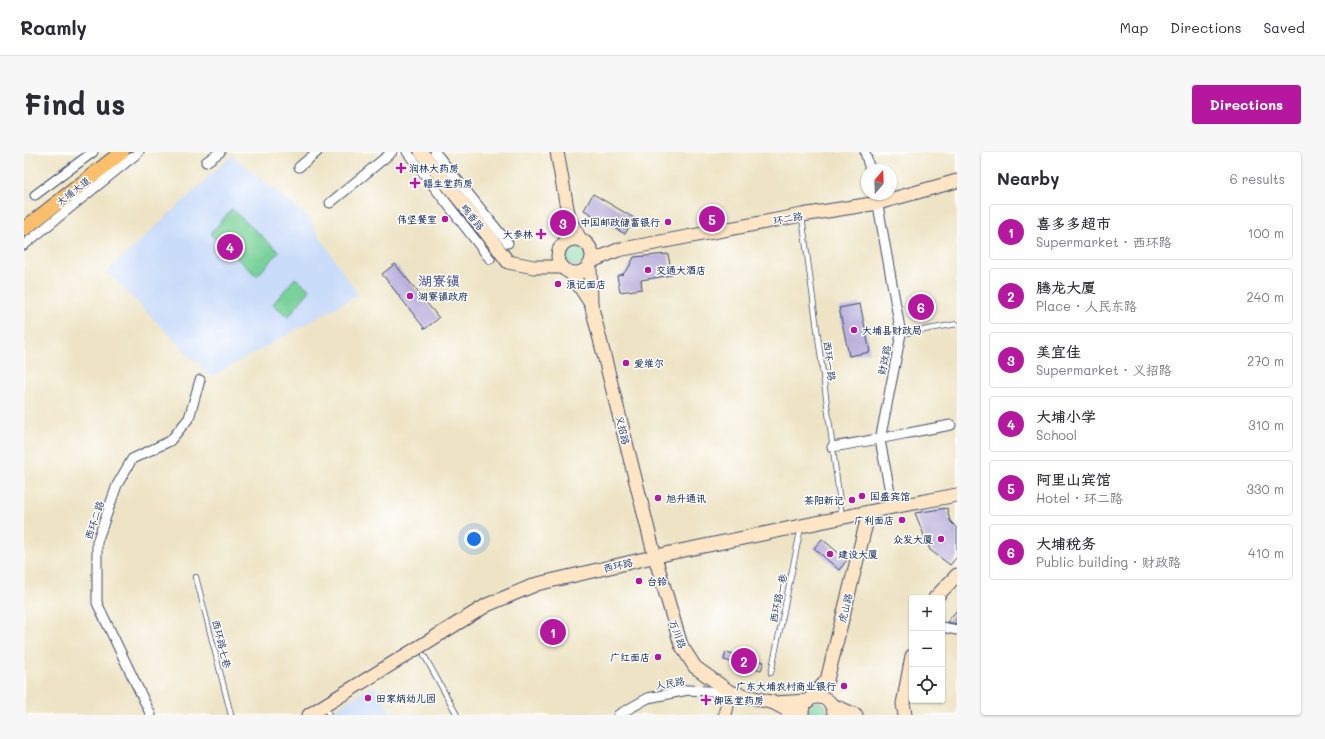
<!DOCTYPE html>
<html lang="en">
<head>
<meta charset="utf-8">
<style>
	:root { --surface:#fff; --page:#f7f7f7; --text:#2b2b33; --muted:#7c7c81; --line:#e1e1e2; --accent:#b5179e }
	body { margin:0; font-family:Mali,"LXGW WenKai TC",sans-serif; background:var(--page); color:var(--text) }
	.controls { position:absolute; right:12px; bottom:12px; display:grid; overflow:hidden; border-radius:4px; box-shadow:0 1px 3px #0004 }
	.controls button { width:36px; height:36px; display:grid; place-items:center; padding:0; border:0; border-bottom:1px solid var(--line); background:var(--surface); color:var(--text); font:20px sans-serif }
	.compass { position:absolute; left:837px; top:12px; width:36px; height:36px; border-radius:50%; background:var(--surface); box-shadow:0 1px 3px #0004; rotate:19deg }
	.you { position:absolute; left:450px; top:387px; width:14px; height:14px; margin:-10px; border:3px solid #fff; border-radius:50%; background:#1a73e8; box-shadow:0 0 0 6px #1a73e833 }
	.badge { display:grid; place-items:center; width:26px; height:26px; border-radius:50%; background:var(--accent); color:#fff; font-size:13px; font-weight:700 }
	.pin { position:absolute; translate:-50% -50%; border:2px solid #fff; box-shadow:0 1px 4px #0006 }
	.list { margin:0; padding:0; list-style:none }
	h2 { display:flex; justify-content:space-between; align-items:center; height:52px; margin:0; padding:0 16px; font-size:17px }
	h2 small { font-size:13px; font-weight:400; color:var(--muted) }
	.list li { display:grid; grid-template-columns:26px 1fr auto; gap:12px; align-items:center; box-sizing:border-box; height:56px; margin:0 8px 8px; padding:0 8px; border:1px solid var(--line); border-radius:4px }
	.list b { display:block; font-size:15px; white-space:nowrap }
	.list p { margin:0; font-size:13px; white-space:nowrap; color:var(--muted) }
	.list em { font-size:13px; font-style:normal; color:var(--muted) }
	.icon { flex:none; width:22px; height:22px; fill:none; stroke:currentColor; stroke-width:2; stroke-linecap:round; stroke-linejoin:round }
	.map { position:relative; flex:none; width:933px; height:563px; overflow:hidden; border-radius:4px }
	header { display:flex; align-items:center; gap:24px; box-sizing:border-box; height:56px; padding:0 20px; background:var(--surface); border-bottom:1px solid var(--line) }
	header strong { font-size:19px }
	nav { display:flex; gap:22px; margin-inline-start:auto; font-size:14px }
	.intro { display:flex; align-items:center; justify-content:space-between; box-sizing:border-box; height:96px; padding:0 24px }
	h1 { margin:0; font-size:28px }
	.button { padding:10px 18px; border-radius:4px; background:var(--accent); color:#fff; font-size:14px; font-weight:700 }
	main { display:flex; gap:24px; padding:0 24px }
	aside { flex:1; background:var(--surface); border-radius:4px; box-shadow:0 1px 3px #0004 }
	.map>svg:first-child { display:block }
	.built { fill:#c9dcf9 }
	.green { fill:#78d299; stroke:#4a807c }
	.building { fill:#bab1dc }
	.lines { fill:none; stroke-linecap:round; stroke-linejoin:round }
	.lane-casing { stroke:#3b4a6d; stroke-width:6 }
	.street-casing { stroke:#3b4a6d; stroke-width:11 }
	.secondary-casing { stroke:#3b4a6d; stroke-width:15 }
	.primary-casing { stroke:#3b4a6d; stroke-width:16 }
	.lane { stroke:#fff; stroke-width:4.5 }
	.street { stroke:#fff; stroke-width:9 }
	.secondary { stroke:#fde5c5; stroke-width:13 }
	.primary { stroke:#f9bf6d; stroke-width:14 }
	.poi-dot { fill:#b5179e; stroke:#fff; stroke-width:1.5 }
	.labels { text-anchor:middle; stroke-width:3; stroke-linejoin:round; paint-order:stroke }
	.poi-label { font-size:10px; font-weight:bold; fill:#1b2f5e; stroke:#fff; text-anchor:start }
	.street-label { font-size:10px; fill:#1b2f5e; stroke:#fff }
	.district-label { font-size:14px; font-weight:bold; fill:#535c8a; stroke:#fff }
</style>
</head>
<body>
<header>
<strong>Roamly</strong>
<nav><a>Map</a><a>Directions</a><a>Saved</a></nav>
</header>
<div class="intro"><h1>Find us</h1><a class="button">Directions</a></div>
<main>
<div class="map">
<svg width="933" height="563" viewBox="0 0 933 563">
	<rect width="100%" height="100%" fill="#fff"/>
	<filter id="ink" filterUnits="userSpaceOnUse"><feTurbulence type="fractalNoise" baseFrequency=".025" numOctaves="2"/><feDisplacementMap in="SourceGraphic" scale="8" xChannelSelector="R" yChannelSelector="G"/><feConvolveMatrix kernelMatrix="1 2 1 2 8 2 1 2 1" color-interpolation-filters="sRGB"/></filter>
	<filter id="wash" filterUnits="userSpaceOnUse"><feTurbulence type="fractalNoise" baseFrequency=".012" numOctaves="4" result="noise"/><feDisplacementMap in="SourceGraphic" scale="16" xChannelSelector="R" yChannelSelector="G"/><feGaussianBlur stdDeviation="0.9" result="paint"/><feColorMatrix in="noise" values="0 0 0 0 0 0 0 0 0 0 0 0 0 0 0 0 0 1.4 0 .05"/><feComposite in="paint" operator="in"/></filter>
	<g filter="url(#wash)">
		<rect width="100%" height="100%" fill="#eee4c5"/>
		<!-- built -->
		<g class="built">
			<path d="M208 3 283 65 334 143 187 225 83 120Z"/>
			<path d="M350 533 368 563H311L308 559Z"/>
		</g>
		<!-- green -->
		<g class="green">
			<path d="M208 57 255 100 233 124 186 82Z"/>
			<circle cx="552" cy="103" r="11"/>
			<path d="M271 126 286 138 264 165 249 152Z"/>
			<path d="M790 550 800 552 804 561 803 563H785L784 558Z"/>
		</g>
		<g id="blocks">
			<!-- building -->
			<g class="building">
				<path d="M569 42 610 66 601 82 560 58Z"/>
				<path d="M644 102 648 123 617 128 618 137 596 140 593 124 599 122 605 115 610 105Z"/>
				<path d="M371 112 415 166 401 177 358 122Z"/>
				<path d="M836 152 846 200 825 204 815 156Z"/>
				<path d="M923 356 926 369 933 376V405L926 413 906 398 891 361Z"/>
				<path d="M798 387 823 408 815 418 790 396Z"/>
				<path d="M933 458V472L923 470Z"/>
				<path d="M702 500 740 510 737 518 700 508Z"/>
			</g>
		</g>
	</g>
	<g filter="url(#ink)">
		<use href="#blocks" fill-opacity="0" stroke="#3b4a6d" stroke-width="1"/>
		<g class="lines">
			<defs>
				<g id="lane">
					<path d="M778 64 817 358"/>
					<path d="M877 182 933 172"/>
					<path d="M172 425 207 563"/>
					<path d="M400 503 433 563"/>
					<path d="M747 521 777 375"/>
					<path d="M301 554 305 563"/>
				</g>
				<g id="street">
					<path d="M383 0 466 107"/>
					<path d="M411 0 484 91"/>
					<path d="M841 0 846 18"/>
					<path d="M182 10 196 0"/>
					<path d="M275 15 293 0"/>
					<path d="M852 42 877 182 856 288 869 355"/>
					<path d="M11 43 69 0"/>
					<path d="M306 51 368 0"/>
					<path d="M0 93 115 0"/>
					<path d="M808 295C848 289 887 280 927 273"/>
					<path d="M918 475 933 478"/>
					<path d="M127 563 73 451V390L93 333 108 307 146 289 165 266 176 228"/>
					<path d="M594 563 624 546 664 538 705 540"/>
				</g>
				<g id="secondary">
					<path d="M397 0 467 87 484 110 510 115H538"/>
					<path d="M533 0 545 67 556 87"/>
					<circle cx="551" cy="104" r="17"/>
					<path d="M568 109 594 98 778 63 854 51 933 29"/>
					<path d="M566 112 567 152 631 405 657 493 671 515 706 540 750 551 772 563"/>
					<path d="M546 120 567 152"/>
					<path d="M911 446 933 423"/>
					<path d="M786 547 803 528 845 360"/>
					<path d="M750 551 784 549"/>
					<path d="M808 553 832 563"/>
					<path d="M285 563 463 453 513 432 646 401 869 355 933 343"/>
					<path d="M701 563 706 540"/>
					<path d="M778 563C777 539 810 539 810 563"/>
					<path d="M881 563 879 552 888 504"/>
				</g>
				<path id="primary" d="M0 77 98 0"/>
			</defs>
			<!-- lane casing -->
			<use href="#lane" class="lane-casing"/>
			<!-- street casing -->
			<use href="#street" class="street-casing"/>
			<!-- secondary casing -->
			<use href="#secondary" class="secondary-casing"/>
			<!-- primary casing -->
			<use href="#primary" class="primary-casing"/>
			<!-- lane -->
			<use href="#lane" class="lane"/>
			<!-- street -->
			<use href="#street" class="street"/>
			<!-- secondary -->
			<use href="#secondary" class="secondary"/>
			<!-- primary -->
			<use href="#primary" class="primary"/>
		</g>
	</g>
	<!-- markers -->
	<g class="poi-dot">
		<path d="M375 10h4v4h4v4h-4v4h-4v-4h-4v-4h4z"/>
		<path d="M389 25h4v4h4v4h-4v4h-4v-4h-4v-4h4z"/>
		<circle cx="421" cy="67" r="4"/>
		<circle cx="644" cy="70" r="4"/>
		<path d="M515 76h4v4h4v4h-4v4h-4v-4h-4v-4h4z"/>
		<circle cx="624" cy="118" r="4"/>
		<circle cx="534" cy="132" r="4"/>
		<circle cx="386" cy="144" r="4"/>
		<circle cx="830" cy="178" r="4"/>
		<circle cx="602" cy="211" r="4"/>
		<circle cx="838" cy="344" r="4"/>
		<circle cx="634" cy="346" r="4"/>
		<circle cx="828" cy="348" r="4"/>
		<circle cx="878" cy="368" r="4"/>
		<circle cx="917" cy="387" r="4"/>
		<circle cx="806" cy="402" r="4"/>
		<circle cx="615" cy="429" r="4"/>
		<circle cx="634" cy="505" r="4"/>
		<circle cx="820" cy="534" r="4"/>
		<circle cx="344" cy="546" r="4"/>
		<path d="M680 542h4v4h4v4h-4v4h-4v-4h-4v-4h4z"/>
	</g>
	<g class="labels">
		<!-- poi labels -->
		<g class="poi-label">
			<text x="385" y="20">润林大药房</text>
			<text x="399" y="35">福生堂药房</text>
			<text x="413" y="71" text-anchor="end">伟坚餐室</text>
			<text x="636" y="74" text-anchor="end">中国邮政储蓄银行</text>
			<text x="509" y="86" text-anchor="end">大参林</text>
			<text x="632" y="122">交通大酒店</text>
			<text x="542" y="136">浪记面店</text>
			<text x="394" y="148">湖寮镇政府</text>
			<text x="838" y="182">大埔县财政局</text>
			<text x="610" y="215">爱维尔</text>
			<text x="846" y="348">国盛宾馆</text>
			<text x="642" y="350">旭升通讯</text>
			<text x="820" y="352" text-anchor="end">茶阳新记</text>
			<text x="870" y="372" text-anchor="end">广利面店</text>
			<text x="909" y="391" text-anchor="end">众发大厦</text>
			<text x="814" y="406">建设大厦</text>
			<text x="623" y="433">台铃</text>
			<text x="626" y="509" text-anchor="end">广红面店</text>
			<text x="812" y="538" text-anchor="end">广东大埔农村商业银行</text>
			<text x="352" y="550">田家炳幼儿园</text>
			<text x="690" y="552">御医堂药房</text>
		</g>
		<!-- street labels -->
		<g class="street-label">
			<text transform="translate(49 39) rotate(-38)" y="4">大埔大道</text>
			<text transform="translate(449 65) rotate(51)" y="4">畹香路</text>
			<text transform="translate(764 66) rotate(-10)" y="4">环二路</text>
			<text transform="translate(860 208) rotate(-79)" y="4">财政路</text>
			<text transform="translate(806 209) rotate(83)" y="4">西环一路</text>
			<text transform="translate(599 278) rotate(76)" y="4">义招路</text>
			<text transform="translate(70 368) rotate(-72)" y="4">西环二路</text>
			<text transform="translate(594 413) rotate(-13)" y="4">西环路</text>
			<text transform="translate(754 446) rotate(-78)" y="4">西环路一巷</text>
			<text transform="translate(821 456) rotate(-76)" y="4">虎山路</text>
			<text transform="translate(654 482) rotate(70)" y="4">万川路</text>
			<text transform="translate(198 492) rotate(76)" y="4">西环路七巷</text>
			<text transform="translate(646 531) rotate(-10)" y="4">人民路</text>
		</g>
		<!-- district labels -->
		<g class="district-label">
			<text x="415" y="134">湖寮镇</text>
		</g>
	</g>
</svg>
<div class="controls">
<button>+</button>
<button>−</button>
<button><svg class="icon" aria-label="locate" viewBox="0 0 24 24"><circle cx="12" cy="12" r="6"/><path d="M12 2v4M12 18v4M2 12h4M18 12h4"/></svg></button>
</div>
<svg class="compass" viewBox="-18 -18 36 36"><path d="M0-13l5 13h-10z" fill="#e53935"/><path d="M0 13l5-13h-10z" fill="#7c7c81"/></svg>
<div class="you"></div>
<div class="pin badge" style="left:529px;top:480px">1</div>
<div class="pin badge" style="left:720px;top:509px">2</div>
<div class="pin badge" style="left:539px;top:71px">3</div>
<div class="pin badge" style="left:206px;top:95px">4</div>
<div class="pin badge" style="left:688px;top:67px">5</div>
<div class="pin badge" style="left:897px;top:155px">6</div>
</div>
<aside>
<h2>Nearby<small>6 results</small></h2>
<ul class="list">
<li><span class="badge">1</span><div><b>喜多多超市</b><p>Supermarket · 西环路</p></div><em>100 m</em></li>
<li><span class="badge">2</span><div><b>腾龙大厦</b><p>Place · 人民东路</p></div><em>240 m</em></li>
<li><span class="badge">3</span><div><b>美宜佳</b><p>Supermarket · 义招路</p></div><em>270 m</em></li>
<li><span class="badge">4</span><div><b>大埔小学</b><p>School</p></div><em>310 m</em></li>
<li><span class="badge">5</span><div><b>阿里山宾馆</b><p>Hotel · 环二路</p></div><em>330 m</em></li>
<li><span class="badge">6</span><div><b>大埔税务</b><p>Public building · 财政路</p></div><em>410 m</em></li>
</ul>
</aside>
</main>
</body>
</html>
